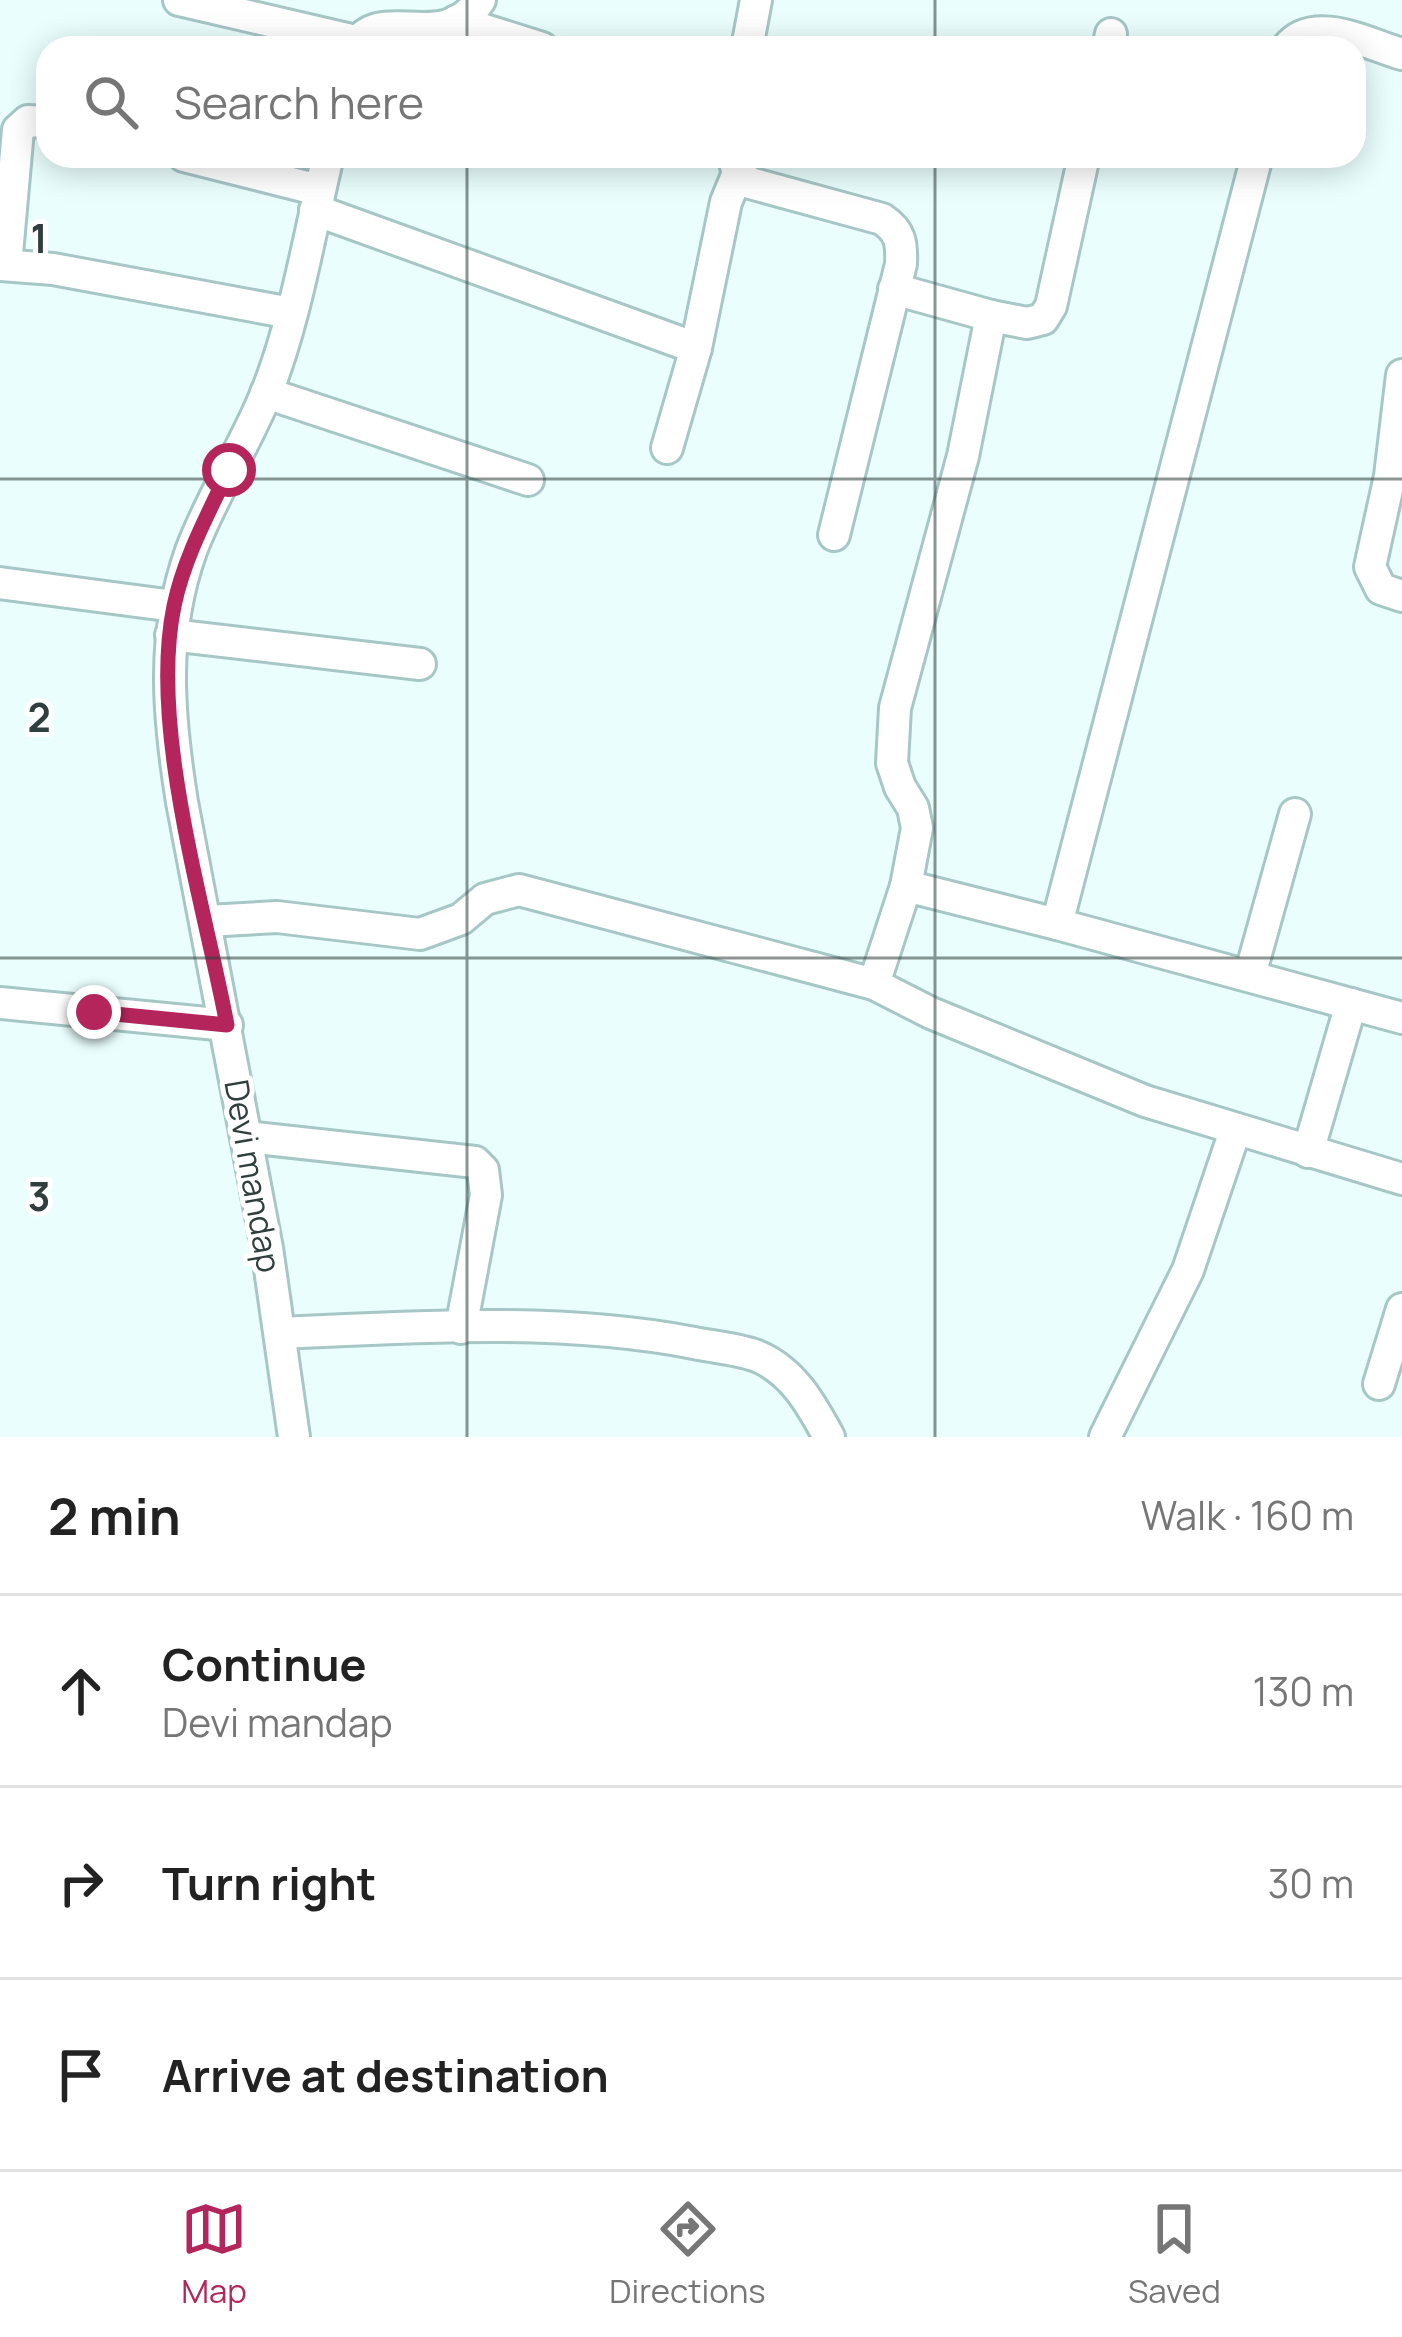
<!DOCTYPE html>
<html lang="en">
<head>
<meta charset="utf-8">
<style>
	:root { --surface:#fff; --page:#f6f6f6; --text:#222; --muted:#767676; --line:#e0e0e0; --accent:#b4265b }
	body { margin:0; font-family:Manrope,sans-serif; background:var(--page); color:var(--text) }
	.stop { position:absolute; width:36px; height:36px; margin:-27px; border:9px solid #b4265b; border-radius:50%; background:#fff }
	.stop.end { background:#b4265b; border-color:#fff; box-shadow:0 3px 12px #0008 }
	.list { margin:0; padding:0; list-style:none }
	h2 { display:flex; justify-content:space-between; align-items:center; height:156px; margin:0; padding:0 48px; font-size:51px }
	h2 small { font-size:39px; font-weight:400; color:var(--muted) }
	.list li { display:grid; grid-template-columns:78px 1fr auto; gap:36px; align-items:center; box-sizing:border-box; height:192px; padding:0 48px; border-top:3px solid var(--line) }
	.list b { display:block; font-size:45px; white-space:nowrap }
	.list p { margin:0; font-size:39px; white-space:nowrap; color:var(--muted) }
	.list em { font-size:39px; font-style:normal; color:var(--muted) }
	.icon { flex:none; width:66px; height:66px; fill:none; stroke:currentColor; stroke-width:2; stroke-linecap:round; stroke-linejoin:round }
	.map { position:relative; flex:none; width:1402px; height:1437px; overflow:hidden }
	.search { position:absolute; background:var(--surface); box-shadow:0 6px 30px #0003; left:36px; right:36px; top:36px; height:132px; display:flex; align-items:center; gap:30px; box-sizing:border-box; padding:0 42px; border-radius:36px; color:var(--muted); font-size:45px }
	.sheet { height:732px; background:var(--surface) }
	nav { display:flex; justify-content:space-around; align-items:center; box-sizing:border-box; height:168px; border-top:3px solid var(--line); background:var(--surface); font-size:33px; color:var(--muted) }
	nav a { display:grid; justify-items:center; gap:6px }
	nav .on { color:var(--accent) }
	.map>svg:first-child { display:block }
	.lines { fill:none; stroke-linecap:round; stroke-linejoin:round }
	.minor-casing { stroke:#a6c7c6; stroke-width:36 }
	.minor { stroke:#fff; stroke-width:30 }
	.route { stroke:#b4265b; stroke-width:15 }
	.grid { fill:none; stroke:#303e3d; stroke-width:3; stroke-opacity:0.55 }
	.labels { text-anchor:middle; stroke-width:10; stroke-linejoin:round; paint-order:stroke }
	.street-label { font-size:33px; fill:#303e3d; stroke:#fff }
	.grid-label { font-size:39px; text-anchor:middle; font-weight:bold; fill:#303e3d; stroke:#fff; stroke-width:10; stroke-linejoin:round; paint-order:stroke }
</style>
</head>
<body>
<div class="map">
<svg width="1402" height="1437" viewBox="0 0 1402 1437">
	<rect width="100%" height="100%" fill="#e9fefd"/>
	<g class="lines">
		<defs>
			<g id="minor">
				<path d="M179 0 356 41"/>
				<path d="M456 21 542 48"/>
				<path d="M354 48C381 0 441 58 480 0"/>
				<path d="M747 48 756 0"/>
				<path d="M1108 48 1111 34"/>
				<path d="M1287 48C1314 14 1367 44 1402 54"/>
				<path d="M184 156 319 190"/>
				<path d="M733 156 738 173 750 183 882 219C900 231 902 242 901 264L834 535"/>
				<path d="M315 210 696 348"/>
				<path d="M0 265 53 269 291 313"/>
				<path d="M6 265 18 130 28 121 48 122"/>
				<path d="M894 289 991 316"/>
				<path d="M1402 375 1390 476 1370 567 1381 589 1402 596"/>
				<path d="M266 393 528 480"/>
				<path d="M667 448 696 348 726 202 738 173"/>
				<path d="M0 583 174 606"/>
				<path d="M171 635 420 664"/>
				<path d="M906 886 1057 924 1257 156"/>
				<path d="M207 921 277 917 420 934 461 919 485 899 519 890 874 984 906 886 917 828 913 808 900 787 892 763 895 708 963 456 991 316 1027 323 1043 319 1051 306 1084 156"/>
				<path d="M1057 924 1402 1018"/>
				<path d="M1250 975 1295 814"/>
				<path d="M874 984 931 1013 1145 1101 1402 1179"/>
				<path d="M0 1003 227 1025"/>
				<path d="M247 1137 475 1162 483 1170 486 1195 461 1328"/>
				<path d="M1308 1152 1351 1004"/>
				<path d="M280 1333C416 1327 559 1317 694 1343 714 1347 738 1349 757 1356 793 1371 811 1404 829 1437"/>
				<path d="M1379 1384 1402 1309"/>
				<path d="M294 1437 267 1248 182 802C168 715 161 635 191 551 211 497 244 448 266 394 296 319 309 235 328 156"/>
				<path d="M1105 1437 1188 1270 1235 1131"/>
			</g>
		</defs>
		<!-- minor casing -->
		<use href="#minor" class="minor-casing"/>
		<!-- minor -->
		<use href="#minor" class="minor"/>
	</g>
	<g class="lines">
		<!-- route -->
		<path class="route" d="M94 1012 227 1025C204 903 149 727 174 606 184 558 208 514 229 470"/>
	</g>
	<!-- grid -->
	<path class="grid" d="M467 0V48M935 0V48M467 156V1437M935 156V1437M0 479H1402M0 958H1402"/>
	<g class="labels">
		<!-- street labels -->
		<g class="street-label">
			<text transform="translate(253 1176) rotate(80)" y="12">Devi mandap</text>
		</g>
	</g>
	<g class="grid-label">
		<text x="39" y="253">1</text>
		<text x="39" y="732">2</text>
		<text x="39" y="1211">3</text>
	</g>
</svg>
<div class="stop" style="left:229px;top:470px"></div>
<div class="stop end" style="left:94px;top:1012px"></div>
<div class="search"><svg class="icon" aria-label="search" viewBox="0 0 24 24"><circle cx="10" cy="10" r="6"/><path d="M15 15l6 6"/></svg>Search here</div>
</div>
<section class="sheet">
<h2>2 min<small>Walk · 160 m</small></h2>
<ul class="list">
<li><svg class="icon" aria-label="ahead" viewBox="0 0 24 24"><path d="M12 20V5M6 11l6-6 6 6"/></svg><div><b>Continue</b><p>Devi mandap</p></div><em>130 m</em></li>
<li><svg class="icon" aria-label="right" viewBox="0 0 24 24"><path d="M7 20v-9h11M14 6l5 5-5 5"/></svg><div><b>Turn right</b></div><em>30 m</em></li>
<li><svg class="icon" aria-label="arrive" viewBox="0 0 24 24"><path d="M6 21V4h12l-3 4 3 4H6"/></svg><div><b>Arrive at destination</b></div></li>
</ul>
</section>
<nav>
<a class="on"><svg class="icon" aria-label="map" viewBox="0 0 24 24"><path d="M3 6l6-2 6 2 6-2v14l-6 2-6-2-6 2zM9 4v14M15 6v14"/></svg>Map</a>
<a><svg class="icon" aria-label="directions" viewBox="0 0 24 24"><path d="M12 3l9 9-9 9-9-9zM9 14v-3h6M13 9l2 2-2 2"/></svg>Directions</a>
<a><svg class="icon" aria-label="saved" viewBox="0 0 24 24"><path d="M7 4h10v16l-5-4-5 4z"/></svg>Saved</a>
</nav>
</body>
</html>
